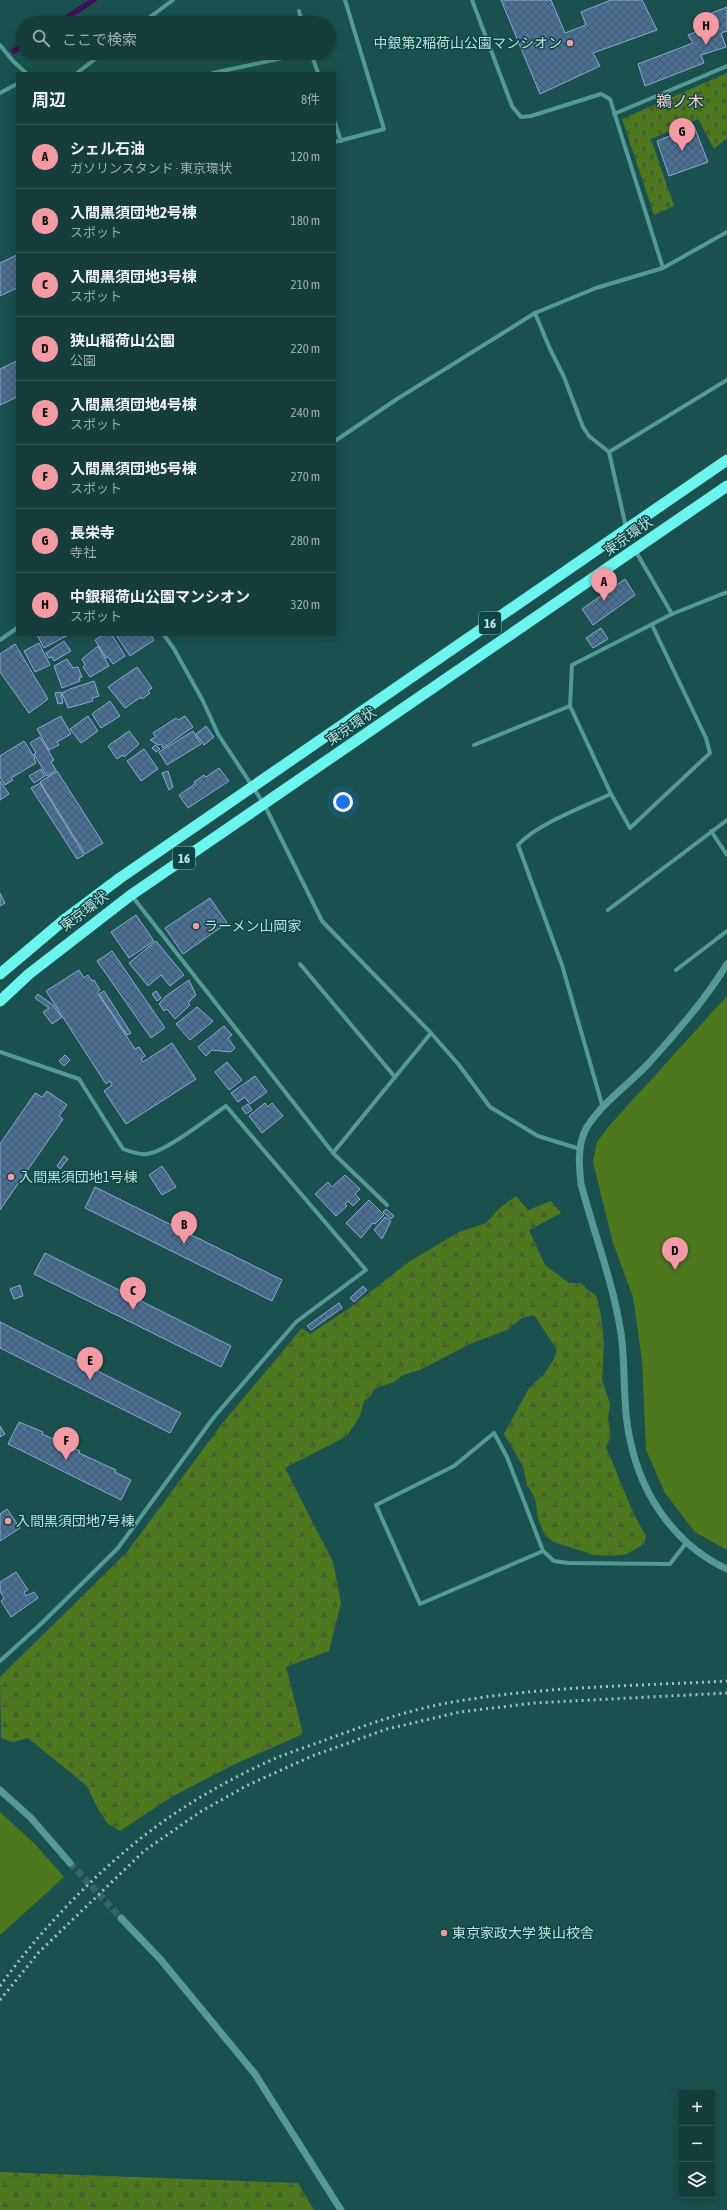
<!DOCTYPE html>
<html lang="ja">
<head>
<meta charset="utf-8">
<style>
	:root { --surface:#143d3b; --page:#214846; --text:#f1f3f6; --muted:#9daeaf; --line:#335655; --accent:#f49aa5 }
	body { margin:0; font-family:"Asap Condensed","Noto Sans JP",sans-serif; background:var(--page); color:var(--text) }
	.controls { position:absolute; right:12px; bottom:12px; display:grid; overflow:hidden; border-radius:0px; box-shadow:0 2px 10px #0003 }
	.controls button { width:36px; height:36px; display:grid; place-items:center; padding:0; border:0; border-bottom:1px solid var(--line); background:var(--surface); color:var(--text); font:20px sans-serif }
	.you { position:absolute; left:343px; top:802px; width:14px; height:14px; margin:-10px; border:3px solid #fff; border-radius:50%; background:#1a73e8; box-shadow:0 0 0 6px #1a73e833 }
	.badge { display:grid; place-items:center; width:26px; height:26px; border-radius:50%; background:var(--accent); color:#111; font-size:13px; font-weight:700 }
	.pin { position:absolute; translate:-50% -33px; filter:drop-shadow(0 1px 2px #0008) }
	.pin::after { content:''; position:absolute; top:21px; width:14px; height:12px; background:inherit; clip-path:polygon(0 0,100% 0,50% 100%) }
	.list { margin:0; padding:0; list-style:none }
	h2 { display:flex; justify-content:space-between; align-items:center; height:52px; margin:0; padding:0 16px; font-size:17px }
	h2 small { font-size:13px; font-weight:400; color:var(--muted) }
	.list li { display:grid; grid-template-columns:26px 1fr auto; gap:12px; align-items:center; box-sizing:border-box; height:64px; padding:0 16px; border-top:1px solid var(--line) }
	.list b { display:block; font-size:15px; white-space:nowrap }
	.list p { margin:0; font-size:13px; white-space:nowrap; color:var(--muted) }
	.list em { font-size:13px; font-style:normal; color:var(--muted) }
	.icon { flex:none; width:22px; height:22px; fill:none; stroke:currentColor; stroke-width:2; stroke-linecap:round; stroke-linejoin:round }
	.map { position:relative; flex:none; width:727px; height:2210px; overflow:hidden }
	.search { position:absolute; background:var(--surface); box-shadow:0 2px 10px #0003; left:16px; top:16px; width:320px; height:44px; display:flex; align-items:center; gap:10px; box-sizing:border-box; padding:0 14px; border-radius:22px; color:var(--muted); font-size:15px }
	.panel { position:absolute; background:var(--surface); box-shadow:0 2px 10px #0003; left:16px; top:72px; width:320px; height:564px; border-radius:0px }
	.map>svg:first-child { display:block }
	.green { fill:#4d781e }
	.forest { fill:url(#forest-firs) }
	.cemetery { fill:url(#cemetery-stones) }
	.lines { fill:none; stroke-linecap:round; stroke-linejoin:round }
	.stream { stroke:#410f58; stroke-width:5.5 }
	.building { fill:url(#building-cross-hatch); stroke:#88acd4 }
	.tertiary-tunnel { stroke:#336664; stroke-width:7; stroke-dasharray:7 3.5; stroke-linecap:butt }
	.minor { stroke:#549a97; stroke-width:4 }
	.tertiary { stroke:#549a97; stroke-width:7 }
	.trunk { stroke:#6cf4ef; stroke-width:11 }
	.rail { stroke:#a0c5c3; stroke-width:3; stroke-dasharray:2 4; stroke-linecap:butt }
	.poi-dot { fill:#f49aa5; stroke:#0c4644; stroke-width:1.5 }
	.labels { text-anchor:middle; stroke-width:3; stroke-linejoin:round; paint-order:stroke }
	.shield { fill:#0c4644; stroke:#89b2b0; stroke-width:1 }
	.shield-label { font-size:13px; font-weight:bold; fill:#bfe0de }
	.poi-label { font-size:14px; fill:#bfe0de; stroke:#0c4644; text-anchor:start }
	.street-label { font-size:14px; fill:#bfe0de; stroke:#0c4644 }
	.quarter-label { font-size:16px; fill:#fdc9ce; stroke:#0c4644 }
</style>
</head>
<body>
<div class="map">
<svg width="727" height="2210" viewBox="0 0 727 2210">
	<defs>
		<pattern id="forest-firs" width="22" height="20" patternUnits="userSpaceOnUse"><rect width="22" height="20" fill="#4d781e"/><path d="M5 1l3.5 6h-7zM16 11l3.5 6h-7z" fill="#44602f"/></pattern>
		<pattern id="cemetery-stones" width="16" height="16" patternUnits="userSpaceOnUse"><rect width="16" height="16" fill="#4d781e"/><path d="M2 7V4a2 2 0 0 1 4 0v3zM10 15v-3a2 2 0 0 1 4 0v3z" fill="#44602f"/></pattern>
		<pattern id="building-cross-hatch" width="8" height="8" patternUnits="userSpaceOnUse"><rect width="8" height="8" fill="#4d6f94"/><path d="M0 0l8 8M0 8l8-8" fill="none" stroke="#43596c"/></pattern>
	</defs>
	<rect width="100%" height="100%" fill="#1a514f"/>
	<!-- green -->
	<g class="green">
		<path d="M727 996V1550L695 1532 665 1493 646 1450 642 1360 633 1297 613 1243 593 1162 597 1142 610 1125Z"/>
		<path d="M0 1812 34 1843 64 1877 0 1935Z"/>
	</g>
	<!-- forest -->
	<g class="forest">
		<path d="M516 1196 528 1210 551 1201 561 1213 529 1230 545 1265 569 1283H580L597 1297 601 1316 604 1343 602 1380 610 1404 608 1419 611 1436 606 1447C619 1477 629 1508 646 1536L644 1544 627 1554 611 1556 594 1555 554 1542 545 1536 538 1518 535 1498 527 1485 523 1466 504 1434 529 1388 544 1374 554 1359 557 1350 534 1315 522 1318 507 1330 470 1344 420 1370 403 1375 394 1382 374 1389 370 1397 364 1401 360 1416 347 1436 285 1468 333 1562 341 1603 329 1651 286 1667 303 1734 235 1764 173 1796 120 1831 107 1823 98 1809 87 1786 28 1738 13 1742 1 1738 0 1677 127 1552 221 1425 302 1328 310 1334 351 1307 410 1261 459 1232 486 1223 500 1208Z"/>
		<path d="M0 2172 298 2183 314 2210H0Z"/>
	</g>
	<!-- cemetery -->
	<path class="cemetery" d="M727 73V138L714 149 698 119 651 139 674 206 654 215 622 119Z"/>
	<g class="lines">
		<!-- stream -->
		<g class="stream">
			<path d="M58 23 94 0"/>
			<path d="M14 51 23 45"/>
		</g>
	</g>
	<!-- building -->
	<g class="building">
		<path d="M501 0H551L565 33 586 25 581 12 611 0H642L657 30 593 53 600 66 540 94Z"/>
		<path d="M727 7V31L721 33 726 47 701 55 704 63 645 86 638 64 693 43 688 35 707 27 704 16Z"/>
		<path d="M694 126 708 162 669 176 657 141Z"/>
		<path d="M17 255V288L0 296V263Z"/>
		<path d="M17 361V397L0 405V369Z"/>
		<path d="M625 579 635 595 593 625 582 609Z"/>
		<path d="M601 628 608 639 593 648 586 638Z"/>
		<path d="M37 635H68L44 648Z"/>
		<path d="M103 635H112L125 656 113 664 108 657 106 658 95 640Z"/>
		<path d="M116 635H151L154 640 130 656Z"/>
		<path d="M64 641 71 651 54 661 52 657 49 658 46 653Z"/>
		<path d="M39 643 50 665 35 672 24 651Z"/>
		<path d="M15 644 48 699 29 713 0 672V654Z"/>
		<path d="M98 646 109 666 90 677 83 667 85 665 82 659Z"/>
		<path d="M67 659 73 668 78 667 82 677 79 678 80 681 62 688 54 666Z"/>
		<path d="M137 667 152 688 148 691 150 693 142 699 141 697 125 708 108 687Z"/>
		<path d="M94 681 99 696 92 698 93 701 68 708 62 693 70 689Z"/>
		<path d="M61 692 63 703 58 704 55 693Z"/>
		<path d="M110 701 120 716 101 728 92 714Z"/>
		<path d="M61 716 71 734 57 742 59 745 49 750 37 729Z"/>
		<path d="M88 716 98 731 81 743 70 729Z"/>
		<path d="M185 716 193 727 163 748 161 744 158 745 150 740 156 737 153 733 176 718 178 720Z"/>
		<path d="M206 726 214 737 204 745 196 734Z"/>
		<path d="M129 731 139 744 124 757 123 755 117 759 108 746Z"/>
		<path d="M193 731 201 744 167 765 159 752Z"/>
		<path d="M40 737 54 760 51 762 56 770 47 776 34 754 36 753 30 743Z"/>
		<path d="M24 741 35 758H34L36 763 11 778 13 780 5 785 0 777V756Z"/>
		<path d="M155 745 160 749 156 752 152 748Z"/>
		<path d="M144 749 158 769 141 781 127 761Z"/>
		<path d="M219 768 229 781 188 808 179 795 195 784 194 782 204 775 206 777Z"/>
		<path d="M41 769 45 776 34 783 29 776Z"/>
		<path d="M57 771 103 843 85 854 40 782Z"/>
		<path d="M168 771 173 787 169 790 162 773Z"/>
		<path d="M0 781 9 794 0 800Z"/>
		<path d="M40 783 84 855 77 859 31 788Z"/>
		<path d="M0 893 5 903 0 906Z"/>
		<path d="M210 898 227 923 183 954 165 928Z"/>
		<path d="M136 915 154 941 129 958 111 932Z"/>
		<path d="M156 941 184 975 170 986 161 975 148 986 129 963Z"/>
		<path d="M112 951 165 1028 151 1038 97 961Z"/>
		<path d="M79 970 84 978 88 975 92 981 94 980 100 990 97 992 135 1049 139 1047 145 1056 141 1059 143 1062 172 1043 196 1079 126 1124 104 1091 112 1085 110 1081 106 1084 46 991Z"/>
		<path d="M189 980 196 995 188 1003 190 1005 175 1019 167 1009 164 1011 159 1004 166 996Z"/>
		<path d="M104 991 131 1033 127 1035 99 994Z"/>
		<path d="M156 991 161 998 157 1001 152 994Z"/>
		<path d="M38 994 53 1005 62 1017 52 1024 43 1012 49 1008 35 998Z"/>
		<path d="M197 1007 213 1021 190 1040 176 1024Z"/>
		<path d="M224 1026 232 1035 228 1038 235 1048 231 1052 212 1050 206 1056 198 1047Z"/>
		<path d="M65 1055 70 1060 64 1066 59 1061Z"/>
		<path d="M227 1062 242 1080 229 1090 215 1072Z"/>
		<path d="M255 1076 267 1092 250 1104 245 1097 238 1102 231 1093Z"/>
		<path d="M47 1091 67 1105 59 1116 63 1119 0 1210V1144L35 1093 42 1097Z"/>
		<path d="M265 1103 268 1107 272 1103 283 1116 262 1133 249 1116Z"/>
		<path d="M248 1104 252 1110 246 1114 242 1108Z"/>
		<path d="M64 1156 68 1159 60 1169 57 1166Z"/>
		<path d="M162 1166 176 1187 162 1195 149 1175Z"/>
		<path d="M345 1175 360 1189 355 1194 360 1199 353 1206 348 1201 345 1204 347 1206 336 1216 315 1194 328 1182 332 1187Z"/>
		<path d="M95 1187 282 1280 272 1301 85 1208Z"/>
		<path d="M369 1200 384 1215 375 1224 373 1223 361 1238 346 1223Z"/>
		<path d="M386 1209 394 1216 391 1219 383 1212Z"/>
		<path d="M385 1217 391 1221 382 1239 374 1230Z"/>
		<path d="M45 1253 231 1346 221 1367 34 1274Z"/>
		<path d="M20 1285 23 1296 14 1299 10 1289Z"/>
		<path d="M363 1286 367 1290 354 1302 350 1298Z"/>
		<path d="M339 1303 342 1308 311 1330 307 1326Z"/>
		<path d="M0 1322 181 1413 170 1433 0 1348Z"/>
		<path d="M19 1422 43 1432 42 1434 80 1451 79 1453 116 1470 115 1472 131 1480 121 1500 8 1444Z"/>
		<path d="M0 1426 5 1434 0 1437Z"/>
		<path d="M7 1509 20 1528 0 1541V1514Z"/>
		<path d="M16 1572 28 1590 24 1592 26 1596 34 1592 38 1598 11 1617 1 1601 4 1598 0 1591V1582Z"/>
	</g>
	<g class="lines">
		<!-- tertiary-tunnel -->
		<path class="tertiary-tunnel" d="M70 1863 121 1918"/>
		<!-- minor -->
		<g class="minor">
			<path d="M472 0 512 106 521 117 531 116 601 94 610 99 663 268"/>
			<path d="M299 11 302 23"/>
			<path d="M142 23 173 0"/>
			<path d="M0 45 13 61 26 73"/>
			<path d="M311 53 318 73"/>
			<path d="M77 73 103 53"/>
			<path d="M213 73 306 53"/>
			<path d="M0 93 17 84"/>
			<path d="M614 114 727 66"/>
			<path d="M335 123 341 141"/>
			<path d="M335 142 384 129 345 0"/>
			<path d="M535 313 550 349 564 377 583 427 589 436 609 452 626 527"/>
			<path d="M335 441 397 399 535 313 596 288 663 268 727 232"/>
			<path d="M609 452 727 380"/>
			<path d="M635 550 672 614"/>
			<path d="M164 635 174 649 203 701 218 734 264 804 322 921 431 1033 459 1065 490 1107 538 1136 580 1149"/>
			<path d="M0 640 17 628"/>
			<path d="M570 706 611 794 630 828 710 753 706 738 652 625"/>
			<path d="M474 745 570 706 572 665 672 614 727 592"/>
			<path d="M711 831 727 855"/>
			<path d="M132 896 333 1153 431 1033"/>
			<path d="M608 910 727 820"/>
			<path d="M300 964 395 1077"/>
			<path d="M676 970 727 931"/>
			<path d="M0 1052 79 1079 123 1149C131 1152 139 1155 147 1154 165 1152 210 1117 226 1106L366 1270 296 1322 214 1417 118 1548 42 1623 0 1661"/>
			<path d="M603 1108 562 965 518 845C537 824 585 806 611 794"/>
			<path d="M333 1153 387 1205"/>
			<path d="M543 1551 507 1457 494 1433 454 1466 376 1505 420 1604 543 1551 554 1561 568 1563 670 1564 686 1543"/>
		</g>
		<!-- tertiary -->
		<g class="tertiary">
			<path d="M727 964C705 1000 676 1033 648 1064 628 1085 602 1103 587 1127 577 1144 579 1166 581 1184 594 1233 613 1282 621 1333 626 1369 622 1408 631 1444 643 1498 677 1546 727 1569"/>
			<path d="M0 1790 31 1818 70 1863"/>
			<path d="M121 1918 161 1960 255 2074 341 2210"/>
		</g>
		<!-- trunk -->
		<g class="trunk">
			<path d="M0 974 64 920 120 878 727 460"/>
			<path d="M0 1001 29 974 131 895 727 486"/>
		</g>
		<!-- rail -->
		<g class="rail">
			<path d="M0 1986C46 1922 114 1853 180 1810 206 1793 235 1777 263 1764 283 1754 307 1747 328 1739 371 1723 414 1708 459 1701 547 1686 638 1686 727 1681"/>
			<path d="M0 2000 39 1952 144 1851 200 1812 246 1786 312 1756 387 1729 460 1712 534 1703 727 1693"/>
		</g>
	</g>
	<!-- markers -->
	<g class="poi-dot">
		<circle cx="570" cy="43" r="4"/>
		<circle cx="196" cy="926" r="4"/>
		<circle cx="11" cy="1177" r="4"/>
		<circle cx="8" cy="1521" r="4"/>
		<circle cx="444" cy="1933" r="4"/>
	</g>
	<g class="labels">
		<!-- shield labels -->
		<g class="shield">
			<rect x="479" y="612" width="22" height="22" rx="3"/>
			<rect x="173" y="847" width="22" height="22" rx="3"/>
		</g>
		<g class="shield-label">
			<text x="490" y="628">16</text>
			<text x="184" y="863">16</text>
		</g>
		<!-- poi labels -->
		<g class="poi-label">
			<text x="562" y="48" text-anchor="end">中銀第2稲荷山公園マンシオン</text>
			<text x="204" y="931">ラーメン山岡家</text>
			<text x="19" y="1182">入間黒須団地1号棟</text>
			<text x="16" y="1526">入間黒須団地7号棟</text>
			<text x="452" y="1938">東京家政大学 狭山校舎</text>
		</g>
		<!-- street labels -->
		<g class="street-label">
			<text transform="translate(628 536) rotate(-35)" y="5">東京環状</text>
			<text transform="translate(351 726) rotate(-34)" y="5">東京環状</text>
			<text transform="translate(84 911) rotate(-37)" y="5">東京環状</text>
		</g>
		<!-- quarter labels -->
		<g class="quarter-label">
			<text x="680" y="107">鵜ノ木</text>
		</g>
	</g>
</svg>
<div class="controls">
<button>+</button>
<button>−</button>
<button><svg class="icon" aria-label="layers" viewBox="0 0 24 24"><path d="M12 4l9 5-9 5-9-5zM3 14l9 5 9-5"/></svg></button>
</div>
<div class="you"></div>
<div class="pin badge" style="left:604px;top:601px">A</div>
<div class="pin badge" style="left:184px;top:1244px">B</div>
<div class="pin badge" style="left:133px;top:1310px">C</div>
<div class="pin badge" style="left:675px;top:1270px">D</div>
<div class="pin badge" style="left:90px;top:1380px">E</div>
<div class="pin badge" style="left:66px;top:1460px">F</div>
<div class="pin badge" style="left:682px;top:151px">G</div>
<div class="pin badge" style="left:706px;top:45px">H</div>
<div class="search"><svg class="icon" aria-label="search" viewBox="0 0 24 24"><circle cx="10" cy="10" r="6"/><path d="M15 15l6 6"/></svg>ここで検索</div>
<section class="panel">
<h2>周辺<small>8件</small></h2>
<ul class="list">
<li><span class="badge">A</span><div><b>シェル石油</b><p>ガソリンスタンド · 東京環状</p></div><em>120 m</em></li>
<li><span class="badge">B</span><div><b>入間黒須団地2号棟</b><p>スポット</p></div><em>180 m</em></li>
<li><span class="badge">C</span><div><b>入間黒須団地3号棟</b><p>スポット</p></div><em>210 m</em></li>
<li><span class="badge">D</span><div><b>狭山稲荷山公園</b><p>公園</p></div><em>220 m</em></li>
<li><span class="badge">E</span><div><b>入間黒須団地4号棟</b><p>スポット</p></div><em>240 m</em></li>
<li><span class="badge">F</span><div><b>入間黒須団地5号棟</b><p>スポット</p></div><em>270 m</em></li>
<li><span class="badge">G</span><div><b>長栄寺</b><p>寺社</p></div><em>280 m</em></li>
<li><span class="badge">H</span><div><b>中銀稲荷山公園マンシオン</b><p>スポット</p></div><em>320 m</em></li>
</ul>
</section>
</div>
</body>
</html>
